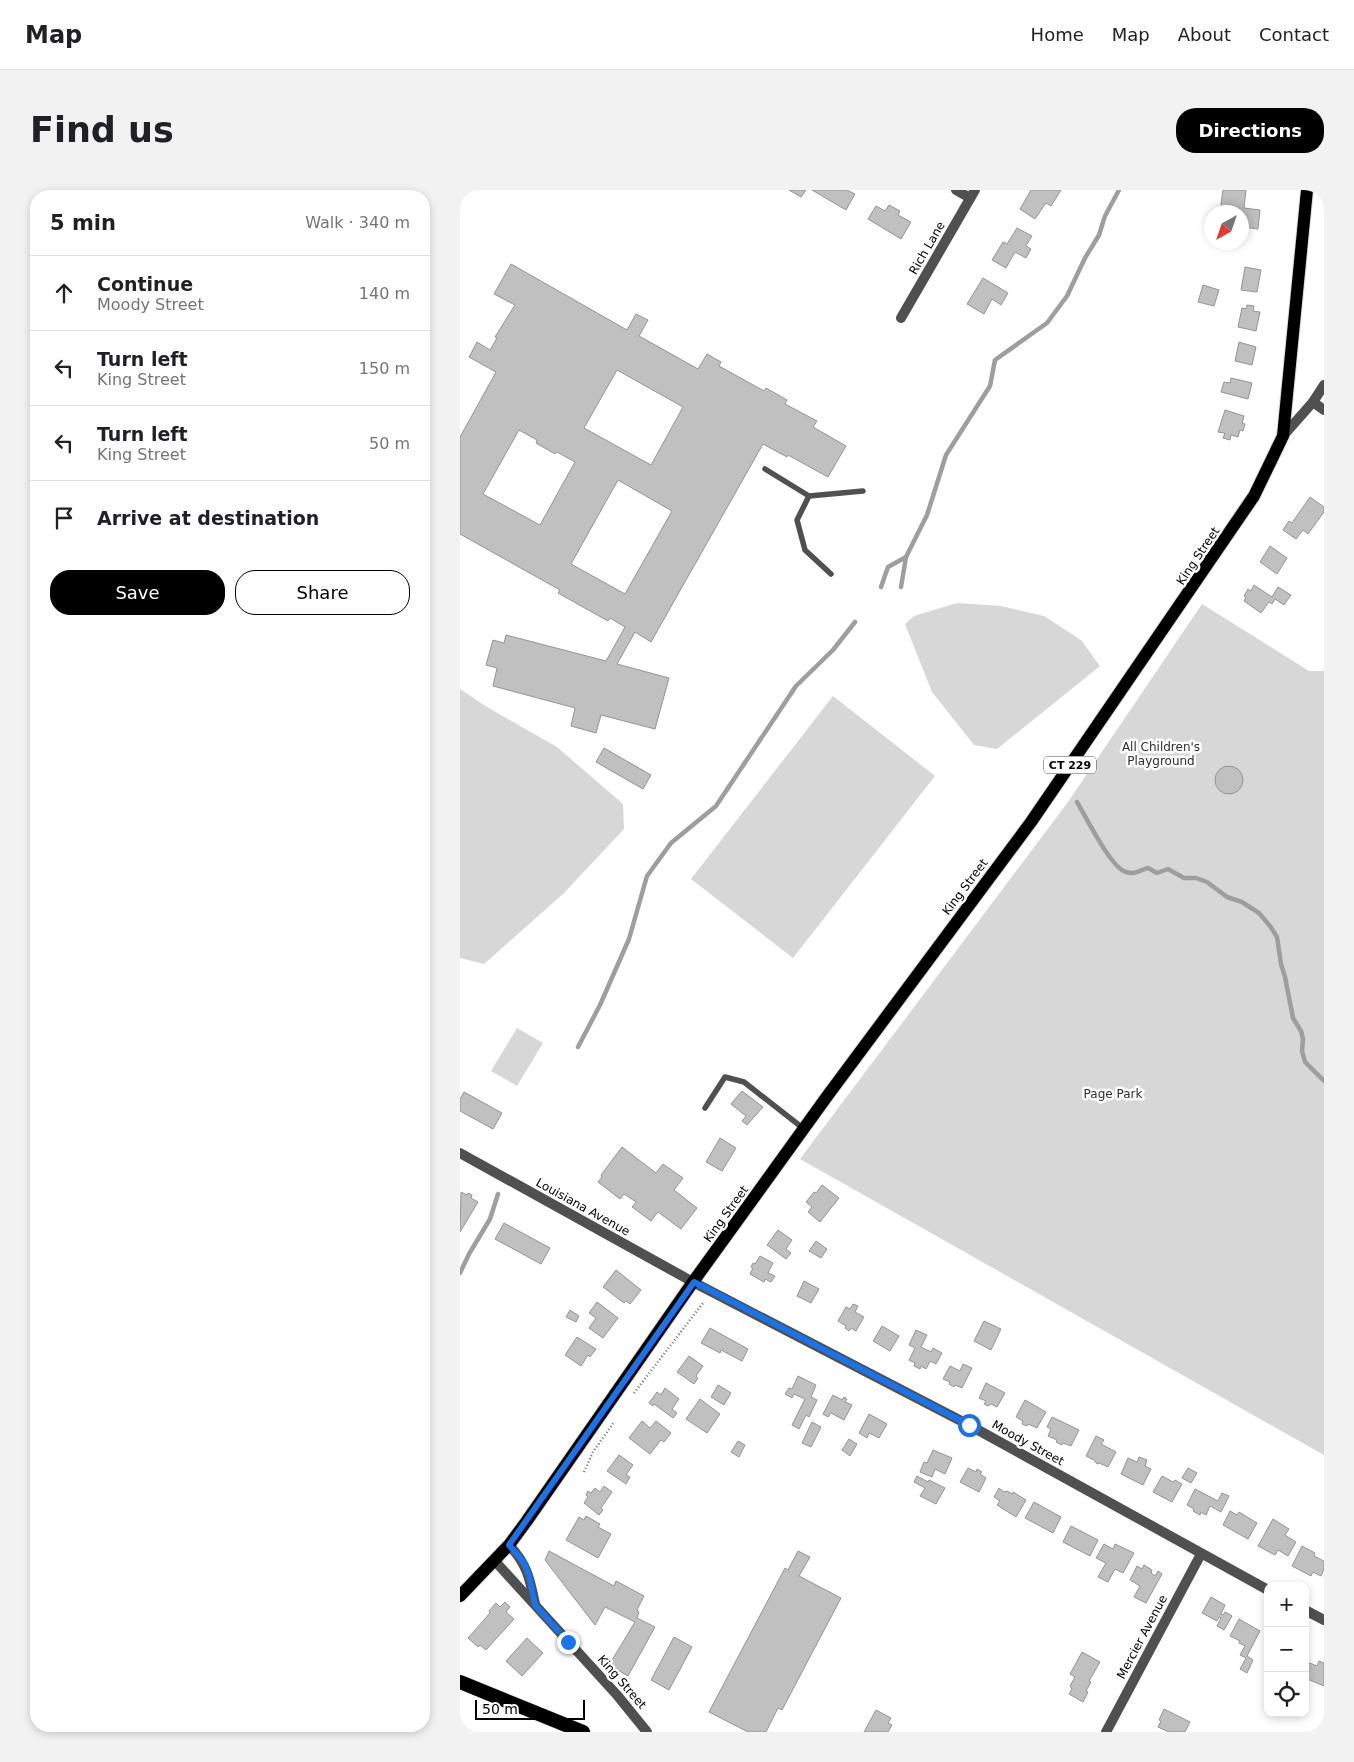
<!DOCTYPE html>
<html lang="en">
<head>
<meta charset="utf-8">
<style>
	:root { --surface:#fff; --page:#f2f2f2; --text:#202124; --muted:#757577; --line:#e0e0e0; --accent:#000 }
	body { margin:0; font-family:"DejaVu Sans",sans-serif; background:var(--page); color:var(--text) }
	.controls { position:absolute; right:15px; bottom:15px; display:grid; overflow:hidden; border-radius:10px; box-shadow:0 2px 8px #0003 }
	.controls button { width:45px; height:45px; display:grid; place-items:center; padding:0; border:0; border-bottom:1px solid var(--line); background:var(--surface); color:var(--text); font:25px sans-serif }
	.compass { position:absolute; left:744px; top:15px; width:45px; height:45px; border-radius:50%; background:var(--surface); box-shadow:0 2px 8px #0003; rotate:220deg }
	.scale { position:absolute; left:15px; bottom:12px; width:110px; box-sizing:border-box; padding-left:5px; border:2px solid #000; border-top:0; font-size:14px; line-height:18px; white-space:nowrap; color:#000; -webkit-text-stroke:4px #fff; paint-order:stroke }
	.stop { position:absolute; width:15px; height:15px; margin:-11px; border:4px solid #1a73e8; border-radius:50%; background:#fff }
	.stop.end { background:#1a73e8; border-color:#fff; box-shadow:0 1px 5px #0008 }
	.list { margin:0; padding:0; list-style:none }
	h2 { display:flex; justify-content:space-between; align-items:center; height:65px; margin:0; padding:0 20px; font-size:21px }
	h2 small { font-size:16px; font-weight:400; color:var(--muted) }
	.list li { display:grid; grid-template-columns:32px 1fr auto; gap:15px; align-items:center; box-sizing:border-box; height:75px; padding:0 20px; border-top:1px solid var(--line) }
	.list b { display:block; font-size:19px; white-space:nowrap }
	.list p { margin:0; font-size:16px; white-space:nowrap; color:var(--muted) }
	.list em { font-size:16px; font-style:normal; color:var(--muted) }
	.actions { display:flex; gap:10px; padding:15px 20px }
	.actions a { flex:1; padding:11px 0; border:1px solid var(--accent); border-radius:20px; text-align:center; font-size:18px; color:var(--accent) }
	.actions .main { background:var(--accent); color:#fff }
	.icon { flex:none; width:28px; height:28px; fill:none; stroke:currentColor; stroke-width:2; stroke-linecap:round; stroke-linejoin:round }
	.map { position:relative; flex:none; width:864px; height:1542px; overflow:hidden; border-radius:20px }
	header { display:flex; align-items:center; gap:30px; box-sizing:border-box; height:70px; padding:0 25px; background:var(--surface); border-bottom:1px solid var(--line) }
	header strong { font-size:24px }
	nav { display:flex; gap:28px; margin-inline-start:auto; font-size:18px }
	.intro { display:flex; align-items:center; justify-content:space-between; box-sizing:border-box; height:120px; padding:0 30px }
	h1 { margin:0; font-size:35px }
	.button { padding:12px 22px; border-radius:20px; background:var(--accent); color:#fff; font-size:18px; font-weight:700 }
	main { display:flex; gap:30px; padding:0 30px }
	aside { flex:1; background:var(--surface); border-radius:20px; box-shadow:0 2px 8px #0003 }
	.map>svg:first-child { display:block }
	.green { fill:#d7d7d7 }
	.lines { fill:none; stroke-linecap:round; stroke-linejoin:round }
	.stream { stroke:#9e9e9e; stroke-width:4.5 }
	.building { fill:#c0c0c0; stroke:#949494; fill-rule:evenodd }
	.primary-casing { stroke:#dbdbdb; stroke-width:14 }
	.trunk-casing { stroke:#dbdbdb; stroke-width:15 }
	.path { stroke:#727272; stroke-width:2.5; stroke-dasharray:1 2.5; stroke-linecap:butt }
	.service { stroke:#505050; stroke-width:5.5 }
	.minor { stroke:#505050; stroke-width:10 }
	.tertiary { stroke:#505050; stroke-width:10 }
	.primary { stroke:#000; stroke-width:12 }
	.trunk { stroke:#000; stroke-width:14 }
	.route { stroke:#1a73e8; stroke-width:6 }
	.labels { text-anchor:middle; stroke-width:5; stroke-linejoin:round; paint-order:stroke }
	.shield { fill:#fff; stroke:#4c4c4c; stroke-width:1 }
	.shield-label { font-size:11px; font-weight:bold; fill:#000 }
	.street-label { font-size:12px; fill:#000; stroke:#fff }
	.park-label { font-size:12px; fill:#2e2e2e; stroke:#fff }
</style>
</head>
<body>
<header>
<strong>Map</strong>
<nav><a>Home</a><a>Map</a><a>About</a><a>Contact</a></nav>
</header>
<div class="intro"><h1>Find us</h1><a class="button">Directions</a></div>
<main>
<aside>
<h2>5 min<small>Walk · 340 m</small></h2>
<ul class="list">
<li><svg class="icon" aria-label="ahead" viewBox="0 0 24 24"><path d="M12 20V5M6 11l6-6 6 6"/></svg><div><b>Continue</b><p>Moody Street</p></div><em>140 m</em></li>
<li><svg class="icon" aria-label="left" viewBox="0 0 24 24"><path d="M17 20v-9H6M10 6l-5 5 5 5"/></svg><div><b>Turn left</b><p>King Street</p></div><em>150 m</em></li>
<li><svg class="icon" aria-label="left" viewBox="0 0 24 24"><path d="M17 20v-9H6M10 6l-5 5 5 5"/></svg><div><b>Turn left</b><p>King Street</p></div><em>50 m</em></li>
<li><svg class="icon" aria-label="arrive" viewBox="0 0 24 24"><path d="M6 21V4h12l-3 4 3 4H6"/></svg><div><b>Arrive at destination</b></div></li>
</ul>
<div class="actions"><a class="main">Save</a><a>Share</a></div>
</aside>
<div class="map">
<svg width="864" height="1542" viewBox="0 0 864 1542">
	<rect width="100%" height="100%" fill="#fff"/>
	<!-- green -->
	<g class="green">
		<path d="M497 413 541 416 584 426 621 450 640 476 537 559 514 555 472 502 445 434 454 426Z"/>
		<path d="M742 414 849 481H864V1265L340 969 608 612Z"/>
		<path d="M0 499 27 517 97 557 163 614 164 639 103 704 24 774 0 768Z"/>
		<path d="M373 506 475 586 333 768 231 689Z"/>
		<path d="M57 838 83 853 57 896 31 881Z"/>
	</g>
	<g class="lines">
		<!-- stream -->
		<g class="stream">
			<path d="M421 397 428 377 446 367 467 325 486 265 530 196 535 170 587 133 607 106 625 68 639 45 645 26 659 0"/>
			<path d="M441 397 446 367"/>
			<path d="M617 612C626 627 651 678 666 682 675 685 680 680 688 678L697 683 708 679 724 688H736L747 692 767 707 782 712 799 723 810 736 817 747 821 774 825 787 833 828 841 841 843 849 842 861 845 872 864 891"/>
			<path d="M118 857 140 815 169 749 187 686 211 653 256 616 336 496 373 460 395 432"/>
			<path d="M0 1083 9 1064 30 1029 38 1004"/>
		</g>
	</g>
	<!-- building -->
	<g class="building">
		<path d="M329 0H346L341 7Z"/>
		<path d="M352 0H387L395 4 386 20Z"/>
		<path d="M571 0H601L591 16 586 13 575 29 560 19Z"/>
		<path d="M763 0H786L784 18 800 20 798 39 784 37V39H782V22H760Z"/>
		<path d="M429 15 440 21 438 25 451 32 441 49 408 29 416 16 425 21Z"/>
		<path d="M557 38 572 46 566 56 571 59 566 68 555 62 546 78 532 70 543 52 547 54Z"/>
		<path d="M51 74 167 140 176 124 188 130 179 146 238 179 247 164 261 172 259 176 304 201 306 198 327 210 325 214 357 231 353 237 386 256 368 287 328 265 327 267 303 254 191 452 175 442 157 474 209 488 195 539 141 525 136 543 111 536 115 518 33 496 37 478 26 475 33 450 44 453 46 445 146 471 165 437 150 428 148 431 98 403 100 400 0 344V247L36 182 9 167 17 152 30 160 37 148 35 147 55 115 34 104ZM157 180 223 217 191 275 124 238ZM59 240 77 250 76 253 95 264 97 262 115 272 80 335 23 304ZM158 290 212 321 165 404 111 374Z"/>
		<path d="M785 77 801 80 797 102 781 100Z"/>
		<path d="M523 88 548 103 541 115 532 109 524 124 507 114Z"/>
		<path d="M743 95 759 100 754 116 738 112Z"/>
		<path d="M787 115 794 116 793 121 800 122 796 141 778 137 782 118 786 119Z"/>
		<path d="M779 152 796 157 792 175 775 171Z"/>
		<path d="M771 188 792 193 788 209 761 202 764 192 770 193Z"/>
		<path d="M765 220 784 226 782 233 785 234 783 241 780 240 778 247 771 245 770 250 763 248 765 243 758 242Z"/>
		<path d="M850 307 864 317V322L848 344 843 340 836 349 823 340 829 331 832 333Z"/>
		<path d="M810 356 827 368 817 384 800 372Z"/>
		<path d="M794 395 812 407 818 397 831 405 824 415 815 409 812 414 809 412 801 423 784 411 786 407 784 406 788 399 791 401Z"/>
		<path d="M144 558 191 585 183 599 136 572Z"/>
		<circle cx="769" cy="590" r="14"/>
		<path d="M282 901 303 917 287 935 282 931 286 926 271 914Z"/>
		<path d="M4 902 42 923 33 939 0 921V909Z"/>
		<path d="M260 948 276 958 262 981 246 972Z"/>
		<path d="M162 957 196 983 203 974 223 988 214 1000 237 1018 221 1039 198 1022 191 1031 172 1017 176 1012 164 1004 160 1009 138 992 142 987 141 985Z"/>
		<path d="M362 995 379 1008 360 1032 348 1022 352 1017 346 1012 354 1002 356 1003Z"/>
		<path d="M1 1002 7 1005 8 1003 12 1005 11 1008 18 1012 0 1042Z"/>
		<path d="M44 1033 90 1058 81 1074 35 1049Z"/>
		<path d="M318 1040 332 1050 326 1059 331 1063 326 1069 307 1055Z"/>
		<path d="M356 1051 367 1059 361 1068 349 1061Z"/>
		<path d="M300 1066 313 1073 308 1083 315 1086 311 1092 305 1089 304 1092 290 1084 293 1078 291 1077 293 1073 295 1074Z"/>
		<path d="M156 1080 181 1100 170 1114 166 1111 164 1113 143 1097Z"/>
		<path d="M344 1091 359 1099 351 1113 337 1106Z"/>
		<path d="M137 1112 158 1128 143 1148 129 1138 136 1128 129 1123Z"/>
		<path d="M393 1114 398 1116 395 1122 404 1127 396 1141 391 1138 389 1141 385 1138 386 1136 378 1131 386 1117 390 1119Z"/>
		<path d="M110 1120 119 1126 116 1132 106 1127Z"/>
		<path d="M524 1131 541 1139 531 1160 514 1151Z"/>
		<path d="M422 1136 439 1146 430 1161 413 1151Z"/>
		<path d="M250 1138 288 1159 282 1171 261 1160 260 1163 241 1153Z"/>
		<path d="M456 1140 467 1145 461 1157 471 1162 473 1158 482 1163 476 1174 470 1171 466 1179 461 1176 460 1179 454 1176 455 1173 449 1170 455 1158 449 1155Z"/>
		<path d="M117 1147 136 1159 130 1167 128 1165 121 1176 105 1165Z"/>
		<path d="M229 1166 243 1176 236 1186 238 1188 234 1194 217 1182Z"/>
		<path d="M503 1174 512 1178 502 1198 495 1195 494 1197 489 1194 490 1192 483 1189 490 1176 500 1181Z"/>
		<path d="M338 1186 356 1195 351 1207 357 1210 349 1227 346 1225 339 1239 332 1235 345 1209 334 1204 332 1208 325 1204 329 1198 332 1199Z"/>
		<path d="M526 1193 545 1203 537 1217 531 1214 528 1216 524 1214 526 1211 519 1208Z"/>
		<path d="M258 1195 271 1203 264 1215 251 1207Z"/>
		<path d="M205 1198 219 1209 212 1219 217 1223 213 1228 194 1214 193 1216 189 1213 197 1202 201 1205Z"/>
		<path d="M373 1205 382 1210 384 1207 387 1209 385 1212 392 1215 384 1230 371 1223 368 1227 363 1224Z"/>
		<path d="M240 1209 260 1224 247 1243 226 1229Z"/>
		<path d="M565 1210 586 1222 577 1238 568 1234 567 1236 562 1234 563 1231 556 1227Z"/>
		<path d="M409 1224 427 1234 419 1248 409 1243 407 1248 399 1243Z"/>
		<path d="M592 1227 619 1240 611 1256 603 1253 602 1255 596 1252 597 1250 588 1246 591 1239 587 1237Z"/>
		<path d="M182 1231 190 1238 196 1231 211 1243 204 1252 201 1250 190 1264 169 1248Z"/>
		<path d="M352 1232 361 1237 351 1257 342 1253Z"/>
		<path d="M636 1246 644 1250 641 1254 656 1262 648 1277 639 1273 637 1274 634 1270 626 1266Z"/>
		<path d="M389 1249 397 1254 390 1266 382 1260Z"/>
		<path d="M278 1251 285 1255 279 1267 271 1262Z"/>
		<path d="M473 1260 492 1268 485 1284 475 1279 472 1287 460 1282 464 1272 467 1273Z"/>
		<path d="M159 1265 173 1275 166 1285 170 1287 166 1294 147 1281Z"/>
		<path d="M679 1267 687 1270 685 1276 691 1279 683 1295 661 1284 668 1268 677 1272Z"/>
		<path d="M508 1278 516 1282 517 1279 522 1282 520 1284 526 1288 519 1302 500 1292Z"/>
		<path d="M728 1278 737 1283 731 1293 722 1288Z"/>
		<path d="M457 1286 468 1292 469 1290 485 1298 476 1314 460 1306 465 1298 454 1292Z"/>
		<path d="M702 1286 713 1292 715 1290 722 1294 712 1312 693 1302Z"/>
		<path d="M144 1296 152 1302 141 1318 143 1320 139 1325 124 1313 128 1307 126 1305 128 1301 131 1303 135 1298 140 1302Z"/>
		<path d="M539 1298 544 1302 547 1301 552 1304 553 1302 566 1310 556 1327 537 1315 540 1311 534 1307Z"/>
		<path d="M735 1299 758 1311 762 1303 769 1306 761 1322 750 1316 746 1325 741 1322 740 1325 733 1321 734 1319 727 1315Z"/>
		<path d="M574 1312 601 1327 593 1343 565 1328Z"/>
		<path d="M770 1321 777 1325 779 1322 797 1333 788 1349 763 1335Z"/>
		<path d="M126 1326 140 1334 138 1337 151 1344 138 1368 106 1350 119 1327 124 1330Z"/>
		<path d="M813 1329 829 1339 825 1345 836 1352 828 1366 818 1360 815 1365 798 1356Z"/>
		<path d="M611 1336 638 1350 630 1366 603 1352Z"/>
		<path d="M644 1354 653 1359 655 1354 674 1363 663 1383 655 1379 648 1392 638 1387 646 1373 636 1368Z"/>
		<path d="M842 1356 855 1363 854 1366 864 1371V1379L861 1386 853 1382 851 1386 832 1376Z"/>
		<path d="M89 1361 154 1396 156 1391 184 1406 177 1420 179 1422 177 1428 195 1437 168 1486 149 1475 175 1432 145 1417 135 1435 85 1370Z"/>
		<path d="M338 1361 350 1367 339 1386 381 1408 322 1520 318 1518 306 1542H288L249 1522 325 1378 328 1380Z"/>
		<path d="M684 1375 692 1380 691 1383 695 1386 698 1381 702 1384 686 1413 674 1407 680 1396 670 1390 677 1376 682 1379Z"/>
		<path d="M751 1407 765 1415 761 1424 763 1425 765 1422 772 1426 764 1440 757 1436 761 1428 759 1427 757 1431 742 1423Z"/>
		<path d="M45 1412 50 1417 46 1422 54 1429 26 1460 20 1455 18 1457 8 1448 30 1423 29 1421 36 1413 40 1417Z"/>
		<path d="M779 1429 800 1441 787 1466 793 1470 787 1483 780 1479 786 1468 780 1465 785 1456 779 1453 780 1451 770 1446Z"/>
		<path d="M214 1447 232 1457 209 1500 191 1490Z"/>
		<path d="M67 1448 83 1463 62 1486 46 1471Z"/>
		<path d="M622 1462 640 1472 629 1491 631 1492 626 1501 628 1502 623 1512 609 1504 612 1499 610 1496 615 1487 610 1484Z"/>
		<path d="M859 1471 864 1473V1496L845 1488V1476L847 1472 857 1476Z"/>
		<path d="M704 1519 730 1532 725 1542H709L698 1537 701 1531 699 1530Z"/>
		<path d="M416 1520 431 1528 428 1533 432 1535 428 1542H404Z"/>
	</g>
	<g class="lines">
		<defs>
			<path id="primary" d="M0 1406 49 1355 66 1332 233 1092 368 905 571 632 794 306 823 246 847 0"/>
			<path id="trunk" d="M0 1492 123 1542"/>
		</defs>
		<!-- primary casing -->
		<use href="#primary" class="primary-casing"/>
		<!-- trunk casing -->
		<use href="#trunk" class="trunk-casing"/>
		<!-- path -->
		<g class="path">
			<path d="M174 1203 243 1113"/>
			<path d="M124 1282 133 1262 154 1232"/>
		</g>
		<!-- service -->
		<g class="service">
			<path d="M305 279 349 306"/>
			<path d="M371 384 345 360 337 330 349 306 403 301"/>
			<path d="M245 918 265 887 284 892 344 939"/>
		</g>
		<!-- minor -->
		<g class="minor">
			<path d="M496 0 510 8"/>
			<path d="M441 128 515 0"/>
			<path d="M853 212 864 220"/>
			<path d="M0 963 233 1092 509 1235 808 1400"/>
			<path d="M49 1355C67 1374 70 1389 75 1414"/>
			<path d="M34 1370 157 1505 187 1542"/>
			<path d="M845 1420 864 1430"/>
			<path d="M646 1542 741 1364"/>
		</g>
		<!-- tertiary -->
		<path class="tertiary" d="M823 246 853 212 864 195"/>
		<!-- primary -->
		<use href="#primary" class="primary"/>
		<!-- trunk -->
		<use href="#trunk" class="trunk"/>
	</g>
	<g class="lines">
		<!-- route -->
		<path class="route" d="M108 1452 75 1415 69 1386 64 1373 49 1355 234 1092 509 1235"/>
	</g>
	<g class="labels">
		<!-- shield labels -->
		<rect class="shield" x="584" y="566.5" width="52" height="17" rx="4"/>
		<g class="shield-label">
			<text x="610" y="579">CT 229</text>
		</g>
		<!-- street labels -->
		<g class="street-label">
			<text transform="translate(467 58) rotate(-60)" y="4">Rich Lane</text>
			<text transform="translate(738 366) rotate(-56)" y="4">King Street</text>
			<text transform="translate(505 697) rotate(-53)" y="4">King Street</text>
			<text transform="translate(123 1017) rotate(29)" y="4">Louisiana Avenue</text>
			<text transform="translate(266 1024) rotate(-54)" y="4">King Street</text>
			<text transform="translate(568 1253) rotate(29)" y="4">Moody Street</text>
			<text transform="translate(682 1447) rotate(-62)" y="4">Mercier Avenue</text>
			<text transform="translate(162 1492) rotate(49)" y="4">King Street</text>
		</g>
		<!-- park labels -->
		<g class="park-label">
			<text x="701" y="561">All Children's<tspan x="701" dy="14">Playground</tspan></text>
			<text x="653" y="908">Page Park</text>
		</g>
	</g>
</svg>
<div class="controls">
<button>+</button>
<button>−</button>
<button><svg class="icon" aria-label="locate" viewBox="0 0 24 24"><circle cx="12" cy="12" r="6"/><path d="M12 2v4M12 18v4M2 12h4M18 12h4"/></svg></button>
</div>
<svg class="compass" viewBox="-18 -18 36 36"><path d="M0-13l5 13h-10z" fill="#e53935"/><path d="M0 13l5-13h-10z" fill="#757577"/></svg>
<div class="scale">50 m</div>
<div class="stop" style="left:509px;top:1235px"></div>
<div class="stop end" style="left:108px;top:1452px"></div>
</div>
</main>
</body>
</html>
